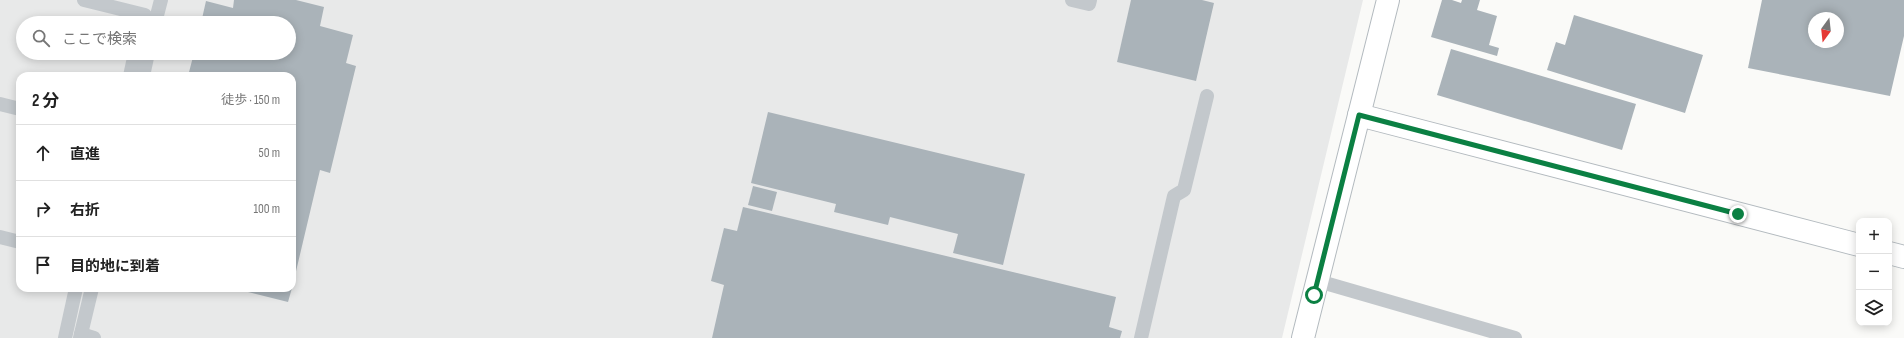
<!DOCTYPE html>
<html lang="ja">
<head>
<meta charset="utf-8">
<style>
	:root { --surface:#fff; --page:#f2f2f2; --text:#222; --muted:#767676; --line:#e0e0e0 }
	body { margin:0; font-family:"Sofia Sans Condensed","Noto Sans JP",sans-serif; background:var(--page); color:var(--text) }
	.controls { position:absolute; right:12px; bottom:12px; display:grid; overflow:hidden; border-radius:8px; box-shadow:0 2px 10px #0003 }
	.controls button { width:36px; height:36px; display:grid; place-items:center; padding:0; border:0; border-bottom:1px solid var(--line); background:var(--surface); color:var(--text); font:20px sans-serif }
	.compass { position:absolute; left:1808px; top:12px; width:36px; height:36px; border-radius:50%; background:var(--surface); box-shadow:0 2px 10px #0003; rotate:195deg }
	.stop { position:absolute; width:12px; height:12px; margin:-9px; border:3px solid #0b8043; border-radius:50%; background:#fff }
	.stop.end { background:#0b8043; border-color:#fff; box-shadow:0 1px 4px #0008 }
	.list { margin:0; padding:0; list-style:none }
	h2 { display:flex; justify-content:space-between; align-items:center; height:52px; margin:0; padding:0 16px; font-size:17px }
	h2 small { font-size:13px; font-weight:400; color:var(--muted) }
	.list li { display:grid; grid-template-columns:26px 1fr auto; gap:12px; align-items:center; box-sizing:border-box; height:56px; padding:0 16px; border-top:1px solid var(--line) }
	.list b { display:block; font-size:15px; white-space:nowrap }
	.list em { font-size:13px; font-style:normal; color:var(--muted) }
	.icon { flex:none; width:22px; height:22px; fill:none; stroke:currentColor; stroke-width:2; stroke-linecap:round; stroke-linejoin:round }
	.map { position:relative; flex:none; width:1904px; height:338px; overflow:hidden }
	.search { position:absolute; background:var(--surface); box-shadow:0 2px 10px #0003; left:16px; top:16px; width:280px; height:44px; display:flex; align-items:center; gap:10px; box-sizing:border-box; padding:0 14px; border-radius:22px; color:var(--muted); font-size:15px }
	.panel { position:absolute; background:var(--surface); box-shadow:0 2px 10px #0003; left:16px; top:72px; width:280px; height:220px; border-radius:12px }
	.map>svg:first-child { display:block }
	.built { fill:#e8e9e9; fill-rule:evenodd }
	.building { fill:#aab3b9; fill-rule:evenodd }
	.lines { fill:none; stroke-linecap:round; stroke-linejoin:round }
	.secondary-casing { stroke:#b3babf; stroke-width:24 }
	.lane { stroke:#c3c8cc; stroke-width:14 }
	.secondary { stroke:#fff; stroke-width:22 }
	.route { stroke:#0b8043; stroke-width:5 }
</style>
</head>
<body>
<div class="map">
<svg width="1904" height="338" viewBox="0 0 1904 338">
	<rect width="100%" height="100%" fill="#fafaf8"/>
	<!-- built -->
	<path class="built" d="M0 0H1363L1282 338H0ZM23 23H289V53H23ZM20 76H292V288H20Z"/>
	<!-- building -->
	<g class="building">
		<path d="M234 0H296L324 7 320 26 353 35 346 63 356 66 330 173 320 170 293 284 292 76H188L194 53H289V23H201L206 1 233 8Z"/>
		<path d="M1131 0H1202L1214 3 1196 81 1117 62Z"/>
		<path d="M1442 0H1452L1461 3 1462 0H1480L1477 10 1497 16 1489 45 1499 48 1497 56 1431 37Z"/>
		<path d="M1762 0H1904V36L1890 96 1748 68ZM1814 18H1838V42H1814Z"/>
		<path d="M1574 15 1703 55 1685 113 1547 70 1556 42 1565 45Z"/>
		<path d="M1451 49 1636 104 1622 150 1437 95Z"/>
		<path d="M768 112 1025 174 1003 265 953 253 958 234 890 217 888 225 834 212 836 204 751 183Z"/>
		<path d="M753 186 777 192 772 211 748 205Z"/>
		<path d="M743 207 1116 297 1109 327 1122 331 1120 338H712L724 285 711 281 724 228 737 231Z"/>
		<path d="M232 288H292L288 302Z"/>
	</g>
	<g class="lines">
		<defs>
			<g id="secondary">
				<path d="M1359 115 1859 245"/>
				<path d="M1889 253 1904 257"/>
				<path d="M1303 338 1388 0"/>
			</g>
		</defs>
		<!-- secondary casing -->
		<use href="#secondary" class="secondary-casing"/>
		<!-- lane -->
		<g class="lane">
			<path d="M84 0 145 15 143 23"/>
			<path d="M1072 0 1089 4 1090 0"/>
			<path d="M155 23 161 0"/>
			<path d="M130 76 135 53"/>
			<path d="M143 76 148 53"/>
			<path d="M0 104 20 109"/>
			<path d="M0 237 20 242"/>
			<path d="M1318 281 1515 338"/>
			<path d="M81 334 94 338"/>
			<path d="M65 338 76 288"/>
			<path d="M80 338 92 288"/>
			<path d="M1141 338 1174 196 1184 190 1207 96"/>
		</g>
		<!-- secondary -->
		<use href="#secondary" class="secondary"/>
	</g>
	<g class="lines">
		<!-- route -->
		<path class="route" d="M1314 295 1359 115 1738 214"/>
	</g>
</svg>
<div class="controls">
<button>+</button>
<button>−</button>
<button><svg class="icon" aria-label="layers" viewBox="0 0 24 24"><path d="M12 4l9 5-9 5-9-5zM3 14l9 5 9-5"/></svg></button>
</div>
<svg class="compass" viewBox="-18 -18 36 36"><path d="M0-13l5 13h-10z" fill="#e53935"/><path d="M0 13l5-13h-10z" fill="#767676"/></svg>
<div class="stop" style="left:1314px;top:295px"></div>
<div class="stop end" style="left:1738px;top:214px"></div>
<div class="search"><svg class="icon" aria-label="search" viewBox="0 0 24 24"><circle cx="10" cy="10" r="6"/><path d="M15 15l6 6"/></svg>ここで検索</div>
<section class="panel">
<h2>2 分<small>徒歩 · 150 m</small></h2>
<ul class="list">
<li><svg class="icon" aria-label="ahead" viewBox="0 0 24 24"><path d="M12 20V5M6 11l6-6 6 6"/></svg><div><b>直進</b></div><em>50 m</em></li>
<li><svg class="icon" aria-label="right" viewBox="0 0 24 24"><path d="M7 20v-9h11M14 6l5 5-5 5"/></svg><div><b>右折</b></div><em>100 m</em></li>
<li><svg class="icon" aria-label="arrive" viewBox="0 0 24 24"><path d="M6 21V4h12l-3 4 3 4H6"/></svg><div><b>目的地に到着</b></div></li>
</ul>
</section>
</div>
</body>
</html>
